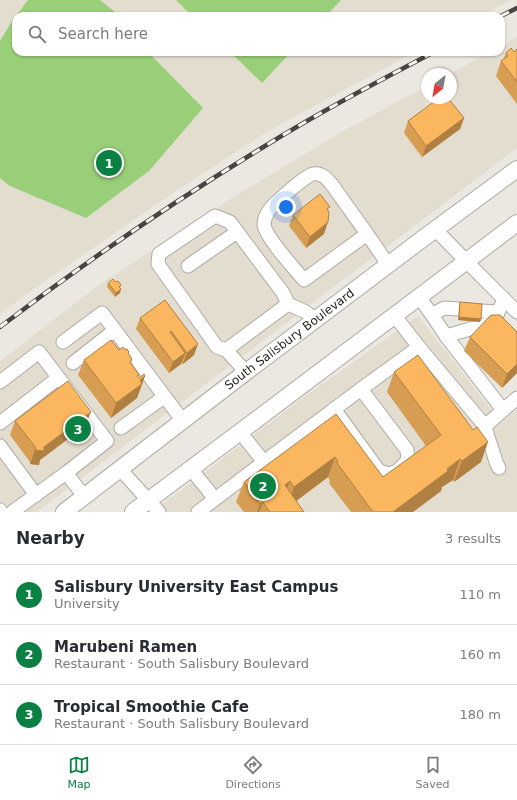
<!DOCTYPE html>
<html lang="en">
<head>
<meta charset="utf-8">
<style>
	:root { --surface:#fff; --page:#f7f7f7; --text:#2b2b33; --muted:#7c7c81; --line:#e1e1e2; --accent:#0b8043 }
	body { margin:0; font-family:"DejaVu Sans",sans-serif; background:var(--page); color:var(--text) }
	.compass { position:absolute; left:421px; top:68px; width:36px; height:36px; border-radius:50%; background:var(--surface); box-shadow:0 1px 3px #0004; rotate:211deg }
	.you { position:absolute; left:286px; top:207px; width:14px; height:14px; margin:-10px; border:3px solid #fff; border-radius:50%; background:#1a73e8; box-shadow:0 0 0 6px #1a73e833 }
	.badge { display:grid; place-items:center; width:26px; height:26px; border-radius:50%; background:var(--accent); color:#fff; font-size:13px; font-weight:700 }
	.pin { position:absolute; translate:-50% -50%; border:2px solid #fff; box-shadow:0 1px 4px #0006 }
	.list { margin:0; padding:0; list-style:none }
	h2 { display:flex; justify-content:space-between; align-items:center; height:52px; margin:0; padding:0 16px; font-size:17px }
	h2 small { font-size:13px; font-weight:400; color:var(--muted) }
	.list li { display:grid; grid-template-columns:26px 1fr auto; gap:12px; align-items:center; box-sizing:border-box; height:60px; padding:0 16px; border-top:1px solid var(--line) }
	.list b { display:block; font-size:15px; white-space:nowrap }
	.list p { margin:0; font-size:13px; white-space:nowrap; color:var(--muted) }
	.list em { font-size:13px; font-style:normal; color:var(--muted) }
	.icon { flex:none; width:22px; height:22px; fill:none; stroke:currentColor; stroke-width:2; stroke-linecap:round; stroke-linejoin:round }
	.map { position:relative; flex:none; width:517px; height:512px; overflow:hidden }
	.search { position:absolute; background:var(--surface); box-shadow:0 1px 3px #0004; left:12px; right:12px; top:12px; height:44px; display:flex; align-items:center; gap:10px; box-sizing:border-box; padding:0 14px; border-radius:12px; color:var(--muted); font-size:15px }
	.sheet { height:232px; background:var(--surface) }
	nav { display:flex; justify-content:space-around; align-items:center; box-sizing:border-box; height:56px; border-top:1px solid var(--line); background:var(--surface); font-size:11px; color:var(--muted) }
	nav a { display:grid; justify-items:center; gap:2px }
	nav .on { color:var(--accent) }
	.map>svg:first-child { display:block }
	.built { fill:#e3ddcf }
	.green { fill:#9acf79 }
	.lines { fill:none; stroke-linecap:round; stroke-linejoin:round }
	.minor-casing { stroke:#aeaba5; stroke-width:15 }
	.major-casing { stroke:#aeaba5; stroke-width:18 }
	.minor { stroke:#fff; stroke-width:13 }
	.major { stroke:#fff; stroke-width:16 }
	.rail-casing { stroke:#464541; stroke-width:4.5 }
	.rail { stroke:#f8f5ef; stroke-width:3; stroke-dasharray:9; stroke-linecap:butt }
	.wall { fill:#d79d52 }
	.shaded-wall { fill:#af8042 }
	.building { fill:#fab75f; stroke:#af8042 }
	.labels { text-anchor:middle; stroke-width:3; stroke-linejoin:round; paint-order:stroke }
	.street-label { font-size:12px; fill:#201f1c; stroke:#f8f5ef }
</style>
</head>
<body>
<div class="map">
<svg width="517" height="512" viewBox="0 0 517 512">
	<rect width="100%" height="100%" fill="#ebe8e1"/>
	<!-- built -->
	<g class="built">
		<path d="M0 0H511L481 16H16V52H415L270 130 167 197 31 291 0 314Z"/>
		<path d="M517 37V148L37 512H0V361L99 285 232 198 343 131 427 86V98H451V74H449L490 52H501V46Z"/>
		<path d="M418 316 501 422 517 410V512H152L303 398Z"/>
	</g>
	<!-- green -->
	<g class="green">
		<path d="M28 0H100L114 11 119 16H16V52H148L203 108 149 171 86 218 10 186 0 178V41L12 21Z"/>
		<path d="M176 0H341L326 16H192Z"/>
		<path d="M230 52H291L262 83Z"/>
	</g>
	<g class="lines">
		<defs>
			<g id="minor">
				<path d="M436 230 466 261 517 312"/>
				<path d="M367 234 304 280C295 269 266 238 264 225 264 219 267 213 270 209 275 203 307 174 313 174 322 172 328 180 333 186 351 212 371 238 388 265"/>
				<path d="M188 266 237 232"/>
				<path d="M419 297 432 315 446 336 503 410"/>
				<path d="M288 304 306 312 316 320"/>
				<path d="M481 311 498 312"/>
				<path d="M394 315 419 347"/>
				<path d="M432 315 444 308 458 309"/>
				<path d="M494 322 504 299"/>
				<path d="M446 336 494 322 517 341"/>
				<path d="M63 342 102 313 183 421"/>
				<path d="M226 350 288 304 283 293 230 222 215 216 159 254 158 264 217 347 226 350 246 372"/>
				<path d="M73 363 115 330"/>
				<path d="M0 382 39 352 107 441 66 473 12 512"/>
				<path d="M334 409 379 471 389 474 397 471 408 460 407 450 361 389"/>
				<path d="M0 423 58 378"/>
				<path d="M485 426C487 435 490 443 493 452 495 458 495 462 499 468"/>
				<path d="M121 428 164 397"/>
				<path d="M240 432 264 462 361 389 419 347 485 426 517 398"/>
				<path d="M0 446 36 495"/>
				<path d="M120 469 159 512"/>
				<path d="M191 469 215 499"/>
				<path d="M66 473 84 496"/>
				<path d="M0 510 1 512"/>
				<path d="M198 512 264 462"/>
			</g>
			<g id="major">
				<path id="s1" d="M64 512 246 372 425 237 517 169"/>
				<path d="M133 512 240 432 517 223"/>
			</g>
		</defs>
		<!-- minor casing -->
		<use href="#minor" class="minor-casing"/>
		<!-- major casing -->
		<use href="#major" class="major-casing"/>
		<!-- minor -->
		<use href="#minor" class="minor"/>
		<!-- major -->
		<use href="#major" class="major"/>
		<defs>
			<g id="rail">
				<path d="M501 16 517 8"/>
				<path d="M0 327C85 262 173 202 265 146 320 112 377 82 434 52"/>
			</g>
		</defs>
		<!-- rail casing -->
		<use href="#rail" class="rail-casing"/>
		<!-- rail -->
		<use href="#rail" class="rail"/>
	</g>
	<!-- wall -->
	<g class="wall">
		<path d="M517 49V104L496 76 501 61 503 60 506 53 514 52Z"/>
		<path d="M464 118 460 129 422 157 404 133 408 121Z"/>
		<path d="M328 211 324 234 306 248 289 226 293 215Z"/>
		<path d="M116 282 121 285 120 288V293L115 297 107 287 108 283Z"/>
		<path d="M165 300 194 355 183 364 182 363 181 364 169 373 136 329 140 318Z"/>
		<path d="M460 302 481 319 480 322 458 320 459 306Z"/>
		<path d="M517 332V373L502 388 464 351 470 337Z"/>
		<path d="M119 350H125L129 352 128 354 132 359 131 364 139 378 145 376 137 398 111 418 78 375 84 360Z"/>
		<path d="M394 372 481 462 454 482 453 480 442 487 441 491 413 512H351L329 483 330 481 328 477 296 501 304 512H244L236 502 244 482 336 414 383 477 426 446 387 392Z"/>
		<path d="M15 421 85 426 40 460 39 465 30 464V462L10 435Z"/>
	</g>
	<!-- shaded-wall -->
	<g class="shaded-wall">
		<path d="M464 118 460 129 422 157 426 146Z"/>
		<path d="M328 222 324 234 306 248 310 237Z"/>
		<path d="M121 289 120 293 115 297 116 293Z"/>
		<path d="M459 317 481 319 480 322 458 320Z"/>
		<path d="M198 344 194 355 183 364 187 353Z"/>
		<path d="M185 353 181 364 169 373 173 362Z"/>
		<path d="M517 364V373L502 388 507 374Z"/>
		<path d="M145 376 137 398 111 418 116 403 140 380Z"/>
		<path d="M91 412 85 426 40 460 39 465 30 464 35 450 44 447Z"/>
		<path d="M488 442 481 462 454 482 462 461Z"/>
		<path d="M335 457 328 477 287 508 294 487Z"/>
		<path d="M460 459 453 480 442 487 441 491 413 512H393Z"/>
		<path d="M290 481 282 502 285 485Z"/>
		<path d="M263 502 259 512H257L260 504Z"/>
	</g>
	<!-- building -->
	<g class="building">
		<path d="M511 48 514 52 517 49V82L501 61 508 56 506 53Z"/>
		<path d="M439 98H448L464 118 426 146 408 121Z"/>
		<path d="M320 194 330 207 327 209 329 212 328 222 310 237 293 215Z"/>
		<path d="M113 279 116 282 118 281 121 285 119 287 121 289 116 293 108 283Z"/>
		<path d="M165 300 198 344 187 353 171 331 170 332 185 353 173 362 140 318Z"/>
		<path d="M460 302 482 304 481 319 459 317Z"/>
		<path d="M491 315H500L517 332V364L507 374 470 337Z"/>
		<path d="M111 340 119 350 123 347 125 350 127 349 129 352 128 353 132 359 130 362 139 375 137 376 139 378 144 374 145 376 140 380 142 384 116 403 84 360Z"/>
		<path d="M418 355 473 430 477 427 488 442 462 461 460 459 447 469 448 471 393 512H373L337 463 338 462 335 457 294 487 290 481 285 485 304 512H270L263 502 260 504 244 482 336 414 383 477 441 435 394 372Z"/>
		<path d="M68 381 91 412 44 447V451L35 450 36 448 15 421Z"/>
	</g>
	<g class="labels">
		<!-- street labels -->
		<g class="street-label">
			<text dy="4" stroke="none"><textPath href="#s1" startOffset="284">South Salisbury Boulevard</textPath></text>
		</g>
	</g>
</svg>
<svg class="compass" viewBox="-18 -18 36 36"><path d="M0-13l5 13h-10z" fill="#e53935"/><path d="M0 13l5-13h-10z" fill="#7c7c81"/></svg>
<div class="you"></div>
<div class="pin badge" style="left:109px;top:163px">1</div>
<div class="pin badge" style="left:263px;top:486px">2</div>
<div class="pin badge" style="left:78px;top:429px">3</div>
<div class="search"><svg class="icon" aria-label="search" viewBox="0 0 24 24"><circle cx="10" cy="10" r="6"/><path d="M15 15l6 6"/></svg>Search here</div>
</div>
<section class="sheet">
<h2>Nearby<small>3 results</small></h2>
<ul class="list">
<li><span class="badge">1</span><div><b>Salisbury University East Campus</b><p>University</p></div><em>110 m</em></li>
<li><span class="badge">2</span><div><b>Marubeni Ramen</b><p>Restaurant · South Salisbury Boulevard</p></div><em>160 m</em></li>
<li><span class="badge">3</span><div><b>Tropical Smoothie Cafe</b><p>Restaurant · South Salisbury Boulevard</p></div><em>180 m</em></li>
</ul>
</section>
<nav>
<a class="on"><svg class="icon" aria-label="map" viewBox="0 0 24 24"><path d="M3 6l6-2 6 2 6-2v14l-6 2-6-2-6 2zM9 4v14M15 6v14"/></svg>Map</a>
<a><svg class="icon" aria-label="directions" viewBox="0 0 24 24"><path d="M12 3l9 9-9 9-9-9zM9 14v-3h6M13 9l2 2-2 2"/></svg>Directions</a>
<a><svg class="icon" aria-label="saved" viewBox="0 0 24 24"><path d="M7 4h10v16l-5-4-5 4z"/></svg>Saved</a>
</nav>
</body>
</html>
